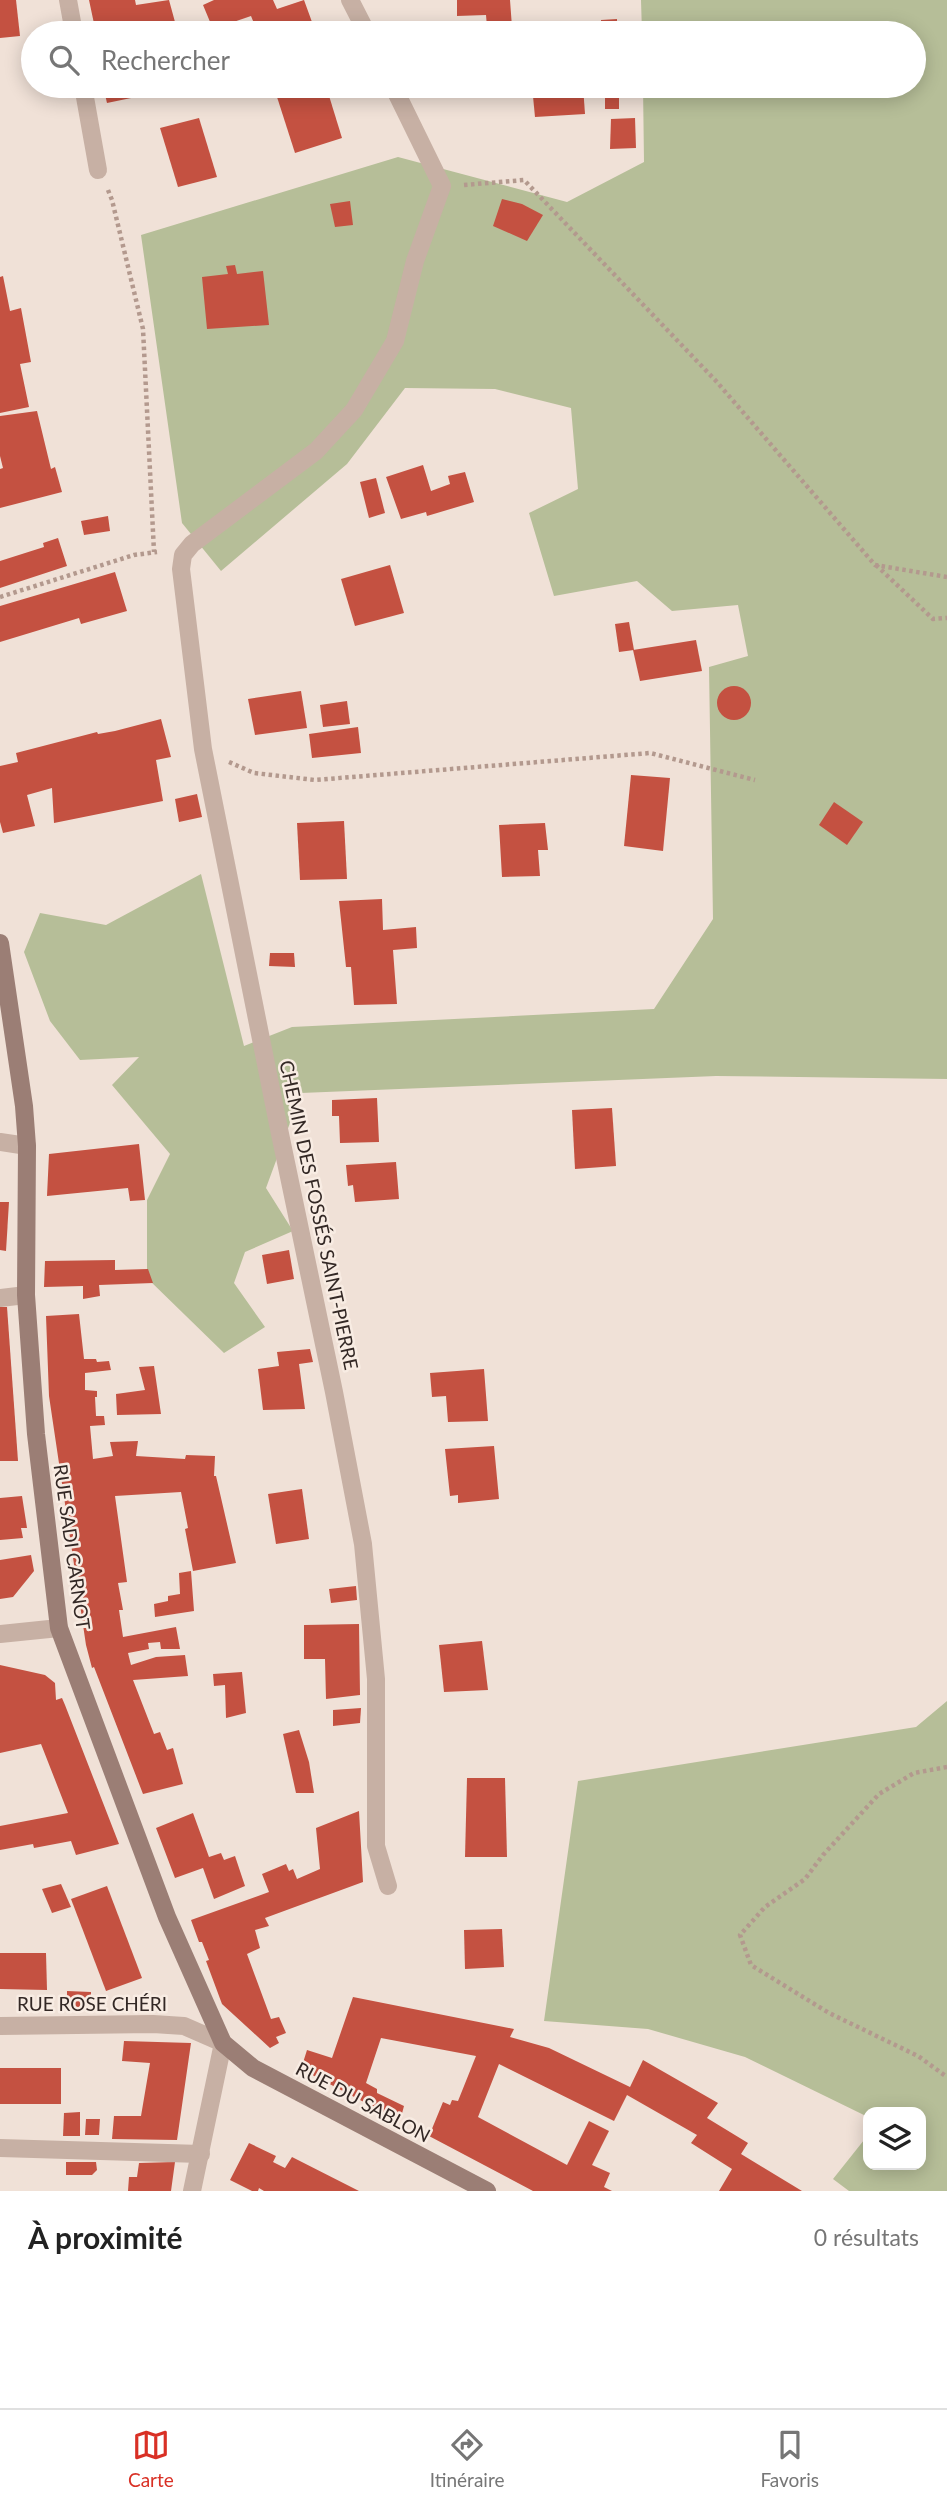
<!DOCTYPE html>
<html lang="fr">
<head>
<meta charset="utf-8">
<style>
	:root { --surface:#fff; --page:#f6f6f6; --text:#222; --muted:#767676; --line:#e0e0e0; --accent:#d93025 }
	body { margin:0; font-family:Lato,sans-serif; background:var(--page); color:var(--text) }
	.controls { position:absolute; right:21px; bottom:21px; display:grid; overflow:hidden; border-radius:14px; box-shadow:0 4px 18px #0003 }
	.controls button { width:63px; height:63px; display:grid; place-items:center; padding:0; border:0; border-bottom:2px solid var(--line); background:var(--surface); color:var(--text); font:35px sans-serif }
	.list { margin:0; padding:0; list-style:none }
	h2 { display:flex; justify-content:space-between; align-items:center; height:91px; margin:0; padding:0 28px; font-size:30px }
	h2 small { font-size:23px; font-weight:400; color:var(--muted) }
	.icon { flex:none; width:38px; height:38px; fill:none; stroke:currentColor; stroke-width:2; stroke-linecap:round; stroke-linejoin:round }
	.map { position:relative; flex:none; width:947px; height:2191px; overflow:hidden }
	.search { position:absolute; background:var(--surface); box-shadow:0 4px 18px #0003; left:21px; right:21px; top:21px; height:77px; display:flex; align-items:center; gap:18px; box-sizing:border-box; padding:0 24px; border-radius:38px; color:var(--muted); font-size:26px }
	.sheet { height:217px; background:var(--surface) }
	nav { display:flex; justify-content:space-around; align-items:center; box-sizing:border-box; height:98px; border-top:2px solid var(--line); background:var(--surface); font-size:19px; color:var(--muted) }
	nav a { display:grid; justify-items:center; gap:4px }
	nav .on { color:var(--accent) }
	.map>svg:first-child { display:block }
	.green { fill:#b6be98 }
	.building { fill:#c45141 }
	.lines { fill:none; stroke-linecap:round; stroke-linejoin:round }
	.path { stroke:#b3998e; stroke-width:4.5; stroke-dasharray:3.5 3.5; stroke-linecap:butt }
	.minor { stroke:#c7b0a4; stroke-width:18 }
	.tertiary { stroke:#c7b0a4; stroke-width:18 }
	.secondary { stroke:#9b7e75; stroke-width:18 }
	.labels { text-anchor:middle; stroke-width:5; stroke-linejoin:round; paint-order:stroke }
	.street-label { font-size:19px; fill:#332825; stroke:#f8ece3 }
</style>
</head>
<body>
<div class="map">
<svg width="947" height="2191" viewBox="0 0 947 2191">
	<rect width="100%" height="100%" fill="#f0e1d7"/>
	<!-- green -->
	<g class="green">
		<path d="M641 0H947V1079L716 1076 301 1093 266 1188 293 1231 245 1252 234 1283 265 1327 224 1353 147 1278V1200L170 1154 112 1085 139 1057 80 1060 50 1021 24 952 40 913 106 925 201 874 244 1046 292 1027 654 1009 713 919 709 667 748 656 738 605 672 611 637 581 554 596 529 513 578 489 571 408 495 389 405 388 347 464 221 571 182 523 141 235 398 157 567 202 644 162 643 86H914V33H642Z"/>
		<path d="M947 1701V2191H849L833 2179 868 2135V2165H921V2112H868V2117L745 2057 648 2029 544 2021 578 1781 916 1727Z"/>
	</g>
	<!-- building -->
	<g class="building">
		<path d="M0 0H16L20 36 0 38Z"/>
		<path d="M89 0H135L136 5 169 0 175 22 150 28 151 33H96Z"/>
		<path d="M214 0H273L277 9 304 0 312 22 278 33H258L251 16 213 29 203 5Z"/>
		<path d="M457 0H510L512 27H487L486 15 457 16Z"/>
		<path d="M617 19V33H601V20Z"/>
		<path d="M103 86H158L160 92 107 103Z"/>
		<path d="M313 86H326L342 138 295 153 277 97Z"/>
		<path d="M532 86H583L585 114 535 117Z"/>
		<rect x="605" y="86" width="14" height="23"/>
		<path d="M199 118 217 177 178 187 160 128Z"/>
		<path d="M635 118 636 148 610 149 611 119Z"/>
		<path d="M502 199 522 204 543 215 527 241 493 226Z"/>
		<path d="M350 201 353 225 335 227 330 204Z"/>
		<path d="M235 265 237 274 263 271 269 325 207 329 202 277 228 274 226 266Z"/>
		<path d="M3 276 10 311 21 308 31 362 20 364 29 407 0 413V277Z"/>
		<path d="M37 411 51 469 55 467 62 492 0 508V469L3 468 0 456V416Z"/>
		<path d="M423 465 431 491 450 484 448 476 465 472 474 502 427 516 426 512 401 519 386 477Z"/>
		<path d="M376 478 385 513 369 518 360 482Z"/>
		<path d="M108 516 110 531 84 535 81 521Z"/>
		<path d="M58 538 67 566 0 588V561L44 547 43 543Z"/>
		<path d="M390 565 404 613 355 626 341 579Z"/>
		<path d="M115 572 127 611 81 624 79 618 0 642V606Z"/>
		<path d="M629 622 634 650 619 652 615 624Z"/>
		<path d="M696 640 702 671 640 681 633 650Z"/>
		<circle cx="734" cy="703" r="17"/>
		<path d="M301 691 307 728 255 735 248 699Z"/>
		<path d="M347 701 350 724 323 727 320 705Z"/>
		<path d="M161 719 171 757 156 760 163 801 54 823 52 788 27 795 35 826 3 833 0 822V766L18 762 16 753 97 732 98 734 115 731Z"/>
		<path d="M358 727 361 753 312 758 309 734Z"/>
		<path d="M631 775 670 778 663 851 624 846Z"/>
		<path d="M197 794 202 817 179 822 175 799Z"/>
		<path d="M834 802 863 822 847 845 819 825Z"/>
		<path d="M344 821 347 879 300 880 297 823Z"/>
		<path d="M545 823 548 850H538L540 876 502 877 499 825Z"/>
		<path d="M382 899 383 930 416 927 417 948 393 950 397 1004 354 1005 351 967H346L339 901Z"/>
		<path d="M270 953H294L295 967 269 966Z"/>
		<path d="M377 1098 379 1142 340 1143 339 1116H332V1100Z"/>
		<path d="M612 1108 616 1166 575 1169 572 1110Z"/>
		<path d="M139 1144 145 1200 130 1201 128 1188 47 1196 49 1154Z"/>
		<path d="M396 1162 399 1199 355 1202 353 1185 348 1186 346 1165Z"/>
		<path d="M0 1202H9L6 1251 0 1250Z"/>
		<path d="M289 1250 294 1279 267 1284 262 1255Z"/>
		<path d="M115 1260V1270L148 1269 153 1283 99 1285 100 1296 83 1299V1286L44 1287 45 1261Z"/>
		<path d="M0 1307H7L18 1461H0Z"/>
		<path d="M79 1314 84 1359H96L97 1362 109 1361 111 1370 85 1373V1390L97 1391V1397H95L96 1416H104L105 1425 90 1426 93 1459 113 1456 110 1442 138 1441 136 1456 185 1459 186 1455 215 1456 214 1476H216L236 1563 193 1571 185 1529 188 1528 181 1492 115 1496 127 1582 118 1583 123 1610H119L123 1637 176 1627 180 1649H161L160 1642 148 1643 149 1649 128 1653 131 1665 156 1657 185 1655 188 1676 133 1680 154 1734 160 1732 167 1750 173 1748 183 1784 143 1794 94 1667 92 1668 86 1645 49 1396 46 1316Z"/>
		<path d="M310 1349 313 1362 299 1364 305 1409 263 1410 258 1369 279 1366 277 1352Z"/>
		<path d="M154 1366 161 1414 117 1415 116 1394 145 1390 139 1367Z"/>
		<path d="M484 1369 488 1421 448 1422 446 1396 432 1397 430 1373Z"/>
		<path d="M494 1446 499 1499 458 1503V1495L450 1496 445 1449Z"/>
		<path d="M302 1489 309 1539 276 1544 268 1494Z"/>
		<path d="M22 1496 27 1528H21L23 1538 0 1540V1498Z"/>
		<path d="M31 1555 34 1571 13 1597 0 1599V1560Z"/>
		<path d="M191 1571 194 1611 155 1617 154 1604 168 1601V1596L180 1594 179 1573Z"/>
		<path d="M356 1586 357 1600 331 1603 329 1589Z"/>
		<path d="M359 1624 360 1695 326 1699 325 1659H304V1625Z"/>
		<path d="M482 1641 488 1690 444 1692 439 1645Z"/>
		<path d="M0 1665 45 1675 55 1683 56 1700 62 1698 65 1705 119 1844 76 1855 71 1841 34 1848 33 1844 0 1850V1826L68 1813 41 1744 0 1753Z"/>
		<path d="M242 1672 246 1713 226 1718 225 1685 214 1686 213 1674Z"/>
		<path d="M361 1708 360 1723 333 1726V1710Z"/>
		<path d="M299 1730 309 1762 314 1793H296L283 1734Z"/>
		<path d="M467 1778H505L507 1857H465Z"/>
		<path d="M359 1811 363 1882 265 1918 269 1926 255 1930 260 1948 247 1954 271 2019 279 2017 286 2033 276 2037 279 2043 270 2048 222 2004 206 1961 209 1960 202 1942H199L191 1920 269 1892 262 1874 286 1864 289 1871 293 1869 297 1879 320 1869 316 1828Z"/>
		<path d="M193 1813 209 1857 221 1853 224 1860 235 1856 245 1886 214 1899 203 1868 175 1878 156 1828Z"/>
		<path d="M61 1884 71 1907 52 1913 42 1889Z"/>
		<path d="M107 1886 142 1978 106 1991 71 1899Z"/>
		<path d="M502 1929 504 1967 465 1969 464 1930Z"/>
		<path d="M0 1953H46L47 1990 0 1989Z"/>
		<path d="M67 1991 91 1992V2008L67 2007Z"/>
		<path d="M353 1997 514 2029 510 2037 549 2048 630 2087 643 2060 718 2103 707 2118 748 2143 741 2154 802 2191H719L732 2169 691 2143 697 2135 627 2095 614 2121 499 2064 478 2117 567 2165 589 2121 609 2131 592 2165 610 2173 604 2187 612 2191H533L429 2136 443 2102 450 2105 452 2100 458 2101 476 2056 381 2038 366 2083 377 2089V2093L404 2106 400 2121 301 2069 307 2050 332 2058Z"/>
		<path d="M124 2041 191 2043 177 2140 112 2139 114 2116H141L150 2063 122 2061Z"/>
		<rect x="0" y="2068" width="61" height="36"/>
		<path d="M80 2112V2136H63L64 2113Z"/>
		<path d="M86 2119H100L99 2135H85Z"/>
		<path d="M249 2143 276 2156 273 2162 285 2168 292 2157 359 2191H264L259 2188 258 2191H252L230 2180Z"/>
		<path d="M66 2162H96L97 2170 92 2175H66Z"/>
		<path d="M175 2162 171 2191H128L129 2177H137L139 2163Z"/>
	</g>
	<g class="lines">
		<!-- path -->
		<g class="path">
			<path d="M464 185 524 180 716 381 875 565 947 577"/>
			<path d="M108 190 112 200 143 329 154 552"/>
			<path d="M876 565 933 619 947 618"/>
			<path d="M0 597 134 555 157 552"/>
			<path d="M229 762 254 773 315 780 650 753 755 780"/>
			<path d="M947 1767 914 1773 879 1794 823 1855 805 1879 765 1907 740 1935 751 1965 829 2013 918 2056 947 2077"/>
		</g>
		<!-- minor -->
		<g class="minor">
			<path d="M68 0 74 33"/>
			<path d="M350 0 367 33"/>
			<path d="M83 86 98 170"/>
			<path d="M0 1142 27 1146"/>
			<path d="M0 1298 26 1295"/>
			<path d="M388 1886 376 1846V1679L363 1544 334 1392 279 1129 203 749 181 569 183 555 192 544 316 451 354 410 395 341 415 261 442 186 393 86"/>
			<path d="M0 2026 153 2024 184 2026 223 2043"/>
			<path d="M0 2148 201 2154"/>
		</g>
		<!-- tertiary -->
		<g class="tertiary">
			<path d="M0 1634 59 1628"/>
			<path d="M192 2191 223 2043"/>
		</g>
		<!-- secondary -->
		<path class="secondary" d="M0 943 24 1106 27 1146 26 1295 36 1434 59 1628 167 1917 223 2043 253 2068 487 2191"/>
	</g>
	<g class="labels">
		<!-- street labels -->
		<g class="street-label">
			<text transform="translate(319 1215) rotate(78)" y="7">CHEMIN DES FOSSÉS SAINT-PIERRE</text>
			<text transform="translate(72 1547) rotate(82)" y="7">RUE SADI CARNOT</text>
			<text x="92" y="2011">RUE ROSE CHÉRI</text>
			<text transform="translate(363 2102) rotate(28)" y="7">RUE DU SABLON</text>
		</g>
	</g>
</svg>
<div class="controls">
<button><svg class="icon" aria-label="layers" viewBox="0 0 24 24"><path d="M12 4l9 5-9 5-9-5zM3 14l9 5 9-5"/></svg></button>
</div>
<div class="search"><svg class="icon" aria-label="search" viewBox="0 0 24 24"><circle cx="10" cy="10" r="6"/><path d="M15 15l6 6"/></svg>Rechercher</div>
</div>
<section class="sheet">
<h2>À proximité<small>0 résultats</small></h2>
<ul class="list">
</ul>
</section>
<nav>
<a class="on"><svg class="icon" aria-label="map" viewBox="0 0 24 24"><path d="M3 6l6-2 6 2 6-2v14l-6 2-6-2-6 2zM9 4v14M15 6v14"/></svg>Carte</a>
<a><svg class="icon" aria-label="directions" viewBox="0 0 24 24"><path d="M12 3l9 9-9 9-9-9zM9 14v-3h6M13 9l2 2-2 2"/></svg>Itinéraire</a>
<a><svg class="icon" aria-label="saved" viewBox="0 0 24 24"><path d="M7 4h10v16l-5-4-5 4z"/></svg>Favoris</a>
</nav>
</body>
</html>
